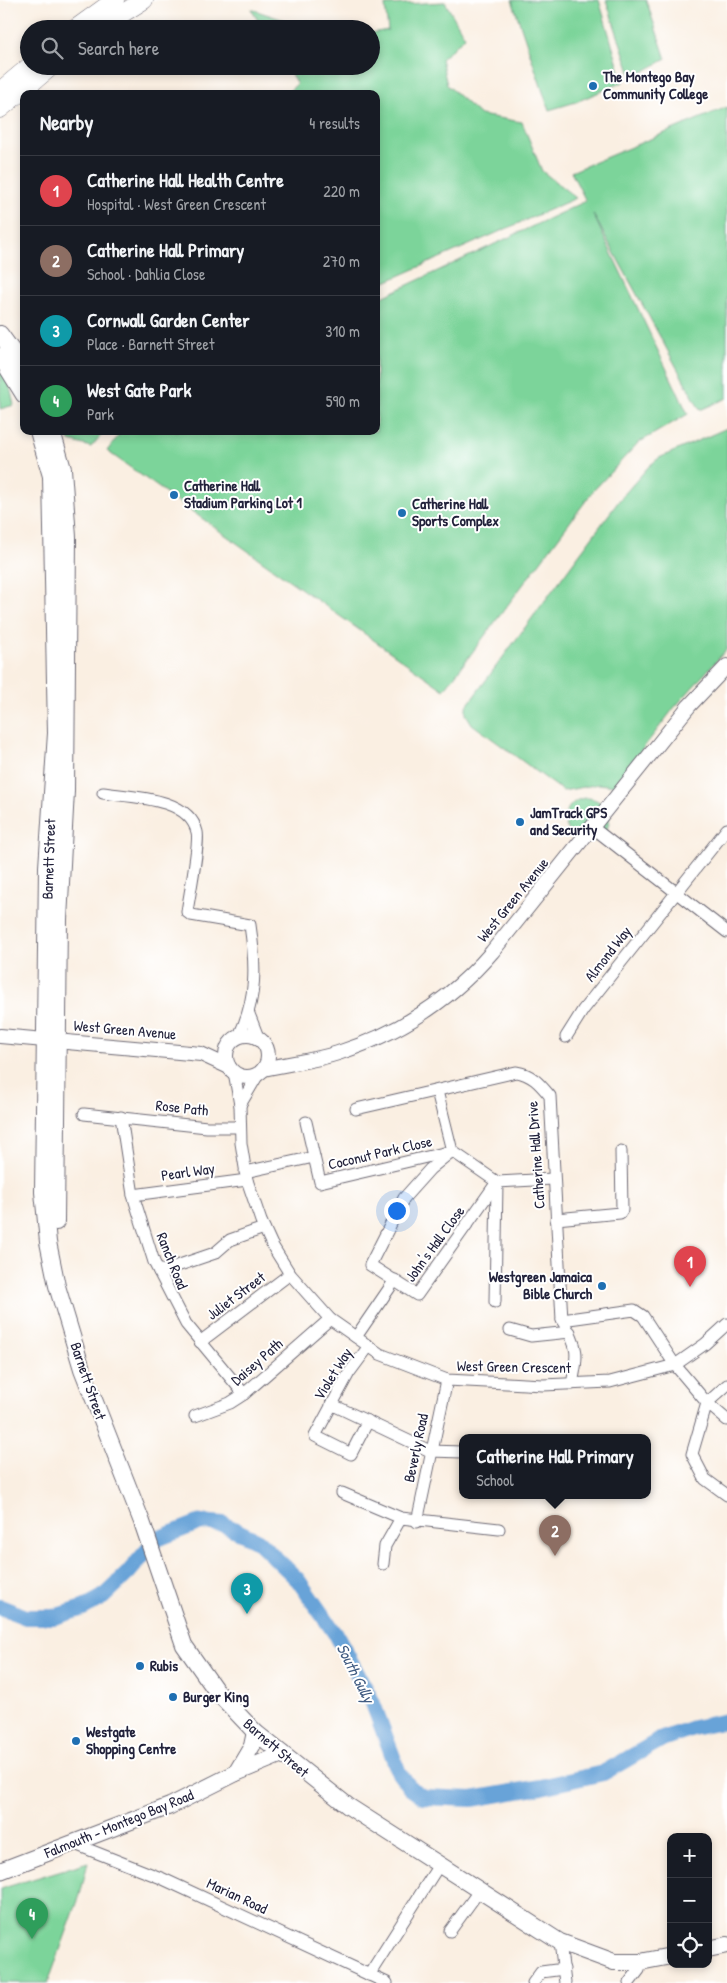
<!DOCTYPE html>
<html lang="en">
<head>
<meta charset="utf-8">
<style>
	:root { --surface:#171b24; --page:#242831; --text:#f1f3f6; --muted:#9ea1a6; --line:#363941; --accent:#db2777 }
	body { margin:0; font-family:"Patrick Hand",sans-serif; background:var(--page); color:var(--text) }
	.controls { position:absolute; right:15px; bottom:15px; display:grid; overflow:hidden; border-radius:10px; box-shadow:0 2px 8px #0003 }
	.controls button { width:45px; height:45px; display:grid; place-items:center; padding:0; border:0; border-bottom:1px solid var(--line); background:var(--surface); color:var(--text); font:25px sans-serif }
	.you { position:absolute; left:396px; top:1210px; width:18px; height:18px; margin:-12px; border:4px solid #fff; border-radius:50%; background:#1a73e8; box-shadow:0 0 0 8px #1a73e833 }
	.badge { display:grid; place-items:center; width:32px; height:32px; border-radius:50%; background:var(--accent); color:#fff; font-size:16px; font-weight:700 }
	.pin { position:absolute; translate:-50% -41px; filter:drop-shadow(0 1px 2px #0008) }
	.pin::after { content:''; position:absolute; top:26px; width:18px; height:15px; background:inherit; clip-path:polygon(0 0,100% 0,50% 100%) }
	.popup { position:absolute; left:459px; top:1434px; width:192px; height:65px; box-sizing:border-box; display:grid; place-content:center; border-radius:10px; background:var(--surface); filter:drop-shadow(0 1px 4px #0005); font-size:16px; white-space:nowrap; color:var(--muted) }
	.popup b { font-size:19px; color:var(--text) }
	.popup::after { content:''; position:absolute; left:50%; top:100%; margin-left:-10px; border:10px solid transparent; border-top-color:var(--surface) }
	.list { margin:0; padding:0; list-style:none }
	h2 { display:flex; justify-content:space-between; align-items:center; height:65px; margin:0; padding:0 20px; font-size:21px }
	h2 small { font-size:16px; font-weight:400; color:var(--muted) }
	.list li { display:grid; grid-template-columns:32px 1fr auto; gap:15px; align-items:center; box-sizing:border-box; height:70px; padding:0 20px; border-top:1px solid var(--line) }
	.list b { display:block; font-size:19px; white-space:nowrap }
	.list p { margin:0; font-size:16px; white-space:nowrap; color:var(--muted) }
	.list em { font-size:16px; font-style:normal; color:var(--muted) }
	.icon { flex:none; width:28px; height:28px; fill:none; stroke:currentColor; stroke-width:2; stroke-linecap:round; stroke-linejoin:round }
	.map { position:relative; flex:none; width:727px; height:1983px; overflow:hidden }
	.search { position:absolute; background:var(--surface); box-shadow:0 2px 8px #0003; left:20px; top:20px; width:360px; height:55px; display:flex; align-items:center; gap:12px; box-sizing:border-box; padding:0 18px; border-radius:28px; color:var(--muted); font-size:19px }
	.panel { position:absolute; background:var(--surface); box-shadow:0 2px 8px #0003; left:20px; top:90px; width:360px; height:345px; border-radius:10px }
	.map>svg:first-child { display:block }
	.green { fill:#7bd49a; stroke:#4e7b6a }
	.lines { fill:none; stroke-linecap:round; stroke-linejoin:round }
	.river { stroke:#67a3d8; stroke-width:16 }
	.minor-casing { stroke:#6e6a75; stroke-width:13 }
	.tertiary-casing { stroke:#6e6a75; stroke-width:16 }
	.secondary-casing { stroke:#6e6a75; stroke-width:18 }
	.primary-casing { stroke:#6e6a75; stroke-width:19 }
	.minor { stroke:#fff; stroke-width:11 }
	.tertiary { stroke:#fff; stroke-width:14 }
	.secondary { stroke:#fff; stroke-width:16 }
	.primary { stroke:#fff; stroke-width:18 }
	.poi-dot { fill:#1f6fb2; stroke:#fff; stroke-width:2 }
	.labels { text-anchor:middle; stroke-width:4; stroke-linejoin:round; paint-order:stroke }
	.poi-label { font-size:15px; font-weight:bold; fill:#22223b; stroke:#fff; text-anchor:start }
	.street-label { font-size:15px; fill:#22223b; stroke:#fff }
	.water-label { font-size:16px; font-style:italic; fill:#415c82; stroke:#fff }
</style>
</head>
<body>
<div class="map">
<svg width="727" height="1983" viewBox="0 0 727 1983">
	<rect width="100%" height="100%" fill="#fff"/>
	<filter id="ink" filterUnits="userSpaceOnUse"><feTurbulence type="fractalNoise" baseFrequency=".02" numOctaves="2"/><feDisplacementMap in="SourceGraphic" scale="10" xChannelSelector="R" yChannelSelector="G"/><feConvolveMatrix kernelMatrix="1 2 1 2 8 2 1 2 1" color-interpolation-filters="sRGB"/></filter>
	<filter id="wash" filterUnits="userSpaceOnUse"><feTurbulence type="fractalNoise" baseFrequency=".0096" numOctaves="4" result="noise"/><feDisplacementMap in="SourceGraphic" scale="20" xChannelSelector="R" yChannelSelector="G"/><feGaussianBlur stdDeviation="1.12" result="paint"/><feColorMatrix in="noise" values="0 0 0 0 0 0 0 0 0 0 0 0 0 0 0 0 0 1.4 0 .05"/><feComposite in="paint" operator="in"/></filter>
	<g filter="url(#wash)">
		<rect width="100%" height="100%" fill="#faefe2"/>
		<!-- green -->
		<g class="green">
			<path d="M512 0H599L623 82 576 102 549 110Z"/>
			<path d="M606 0H646L666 59 632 78Z"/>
			<path d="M445 2 465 37 441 59 447 85 480 115 522 122 542 171 576 198 376 286V94H286L297 84 286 66H371V33L388 30 385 5Z"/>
			<path d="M251 9 311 29H263Z"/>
			<path d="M727 107V398L700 410 593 214 688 414 638 443 594 490 444 690 107 451 122 431H376V300L586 201 571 172Z"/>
			<path d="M0 356 4 360 14 405 0 409Z"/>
			<path d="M727 428V649L674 708 614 786 599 784 563 791 472 724 466 714V707L621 498 649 466 659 458Z"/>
			<path d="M66 431H105L91 447 70 441Z"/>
			<circle cx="587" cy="820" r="22"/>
			<path d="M88 1862 80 1895 48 1983H0V1889Z"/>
		</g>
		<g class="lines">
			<!-- river -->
			<path class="river" d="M0 1607 26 1617H54L83 1608 103 1597 128 1573 157 1539 201 1522 223 1524 258 1541 298 1580 337 1636 372 1701 399 1773 410 1788 423 1797 472 1799 541 1787 603 1773 662 1739 693 1728 727 1721"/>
		</g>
	</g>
	<g filter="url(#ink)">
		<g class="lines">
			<defs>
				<g id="minor">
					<path d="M103 793C131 797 189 797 197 832 200 843 189 897 187 912L191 915 250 925C256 966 257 998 239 1036"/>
					<path d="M592 827 727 932"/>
					<path d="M249 1014 258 1037"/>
					<path d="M566 1037 583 1010 727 829"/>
					<path d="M234 1072 240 1105 241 1143 247 1180 261 1221 272 1245 290 1274 330 1319 380 1354 447 1380 543 1385 610 1382 675 1365 705 1344 727 1324"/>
					<path d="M437 1091 452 1151 497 1182 553 1179"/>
					<path d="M240 1105 259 1073"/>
					<path d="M356 1109 516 1072C532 1074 540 1084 550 1096L562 1320C579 1347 578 1354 572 1384"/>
					<path d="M84 1114 207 1127H239"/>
					<path d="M121 1117 133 1195 154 1262 186 1324 244 1394"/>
					<path d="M306 1122 320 1182 448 1152"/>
					<path d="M452 1151 430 1169 404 1198 370 1265 417 1295 497 1182"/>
					<path d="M245 1172 314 1157"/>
					<path d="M133 1195 247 1180"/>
					<path d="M556 1219 620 1213 622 1210 621 1151"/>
					<path d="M159 1272 215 1253 230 1240 264 1228"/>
					<path d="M495 1302 497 1183"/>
					<path d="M562 1320 634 1310 643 1316 675 1365 707 1403 727 1385"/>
					<path d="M510 1330 531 1336 570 1332"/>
					<path d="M356 1337 395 1280"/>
					<path d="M200 1342 290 1274"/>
					<path d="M331 1404 430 1451 462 1452"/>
					<path d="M195 1416 230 1403 244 1394 330 1319"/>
					<path d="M727 1420 707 1403 692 1454 705 1479 727 1495"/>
					<path d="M368 1421 351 1454 315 1436 349 1373 369 1346"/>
					<path d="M342 1493 401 1518 499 1529"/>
					<path d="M417 1522 447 1380"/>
					<path d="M383 1564 385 1546 401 1518"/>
					<path d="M72 1843 161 1878 387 1983"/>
					<path d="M450 1931 479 1891"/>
					<path d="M560 1942 565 1983"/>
					<path d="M369 1975 439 1865"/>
					<path d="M533 1983 541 1972 564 1969"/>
					<path d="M629 1983 639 1970 640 1962"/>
				</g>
				<g id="tertiary">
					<circle cx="247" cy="1056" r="21"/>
					<path d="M0 1036 201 1054 229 1067"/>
					<path d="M264 1069C289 1063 314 1061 338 1053 400 1033 450 1001 492 952L689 706 727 666"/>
				</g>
				<g id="secondary">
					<path d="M0 334 24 367"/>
					<path d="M0 356 24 395"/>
					<path d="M38 431 51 476 56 733 47 867 43 1192 48 1242 57 1286 82 1369 142 1522 184 1645 217 1692 255 1732 348 1806 560 1942 614 1962H640L671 1956"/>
					<path d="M52 431 63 469 68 537 66 791 59 919 56 1222"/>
					<path d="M236 1773 252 1746 255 1732"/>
					<path d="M0 1871 170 1806 236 1773 282 1754"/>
					<path d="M708 1949 727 1945"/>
				</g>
				<g id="primary">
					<path d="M75 29 115 0"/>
					<path d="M98 29 144 0"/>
					<path d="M0 91 30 66"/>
					<path d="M0 109 52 66"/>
				</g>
			</defs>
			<!-- minor casing -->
			<use href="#minor" class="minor-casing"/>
			<!-- tertiary casing -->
			<use href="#tertiary" class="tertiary-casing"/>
			<!-- secondary casing -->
			<use href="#secondary" class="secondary-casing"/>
			<!-- primary casing -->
			<use href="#primary" class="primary-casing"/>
			<!-- minor -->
			<use href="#minor" class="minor"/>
			<!-- tertiary -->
			<use href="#tertiary" class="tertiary"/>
			<!-- secondary -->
			<use href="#secondary" class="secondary"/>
			<!-- primary -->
			<use href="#primary" class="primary"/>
		</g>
	</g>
	<!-- markers -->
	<g class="poi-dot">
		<circle cx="593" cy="86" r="5"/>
		<circle cx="174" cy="495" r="5"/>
		<circle cx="402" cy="513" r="5"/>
		<circle cx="520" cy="822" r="5"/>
		<circle cx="602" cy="1286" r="5"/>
		<circle cx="140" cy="1666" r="5"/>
		<circle cx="173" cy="1697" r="5"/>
		<circle cx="76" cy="1741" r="5"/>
	</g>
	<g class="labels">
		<!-- poi labels -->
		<g class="poi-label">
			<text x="603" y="82">The Montego Bay<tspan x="603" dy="17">Community College</tspan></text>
			<text x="184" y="491">Catherine Hall<tspan x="184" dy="17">Stadium Parking Lot 1</tspan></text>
			<text x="412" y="509">Catherine Hall<tspan x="412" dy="17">Sports Complex</tspan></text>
			<text x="530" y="818">JamTrack GPS<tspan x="530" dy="17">and Security</tspan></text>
			<text x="592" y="1282" text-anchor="end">Westgreen Jamaica<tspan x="592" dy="17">Bible Church</tspan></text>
			<text x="150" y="1671">Rubis</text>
			<text x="183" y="1702">Burger King</text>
			<text x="86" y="1737">Westgate<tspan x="86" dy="17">Shopping Centre</tspan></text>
		</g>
		<!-- street labels -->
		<g class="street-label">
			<text transform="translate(49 859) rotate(-88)" y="5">Barnett Street</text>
			<text transform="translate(513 900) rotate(-51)" y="5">West Green Avenue</text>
			<text transform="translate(608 954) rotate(-52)" y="5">Almond Way</text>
			<text transform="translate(125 1030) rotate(5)" y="5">West Green Avenue</text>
			<text transform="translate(182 1108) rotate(6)" y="5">Rose Path</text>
			<text transform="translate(380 1153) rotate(-13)" y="5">Coconut Park Close</text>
			<text transform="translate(536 1155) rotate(-94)" y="5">Catherine Hall Drive</text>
			<text transform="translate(188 1172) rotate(-8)" y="5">Pearl Way</text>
			<text transform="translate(435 1244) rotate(-54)" y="5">John's Hall Close</text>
			<text transform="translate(172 1261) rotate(68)" y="5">Ranch Road</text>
			<text transform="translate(236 1296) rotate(-37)" y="5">Juliet Street</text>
			<text transform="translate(257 1362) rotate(-41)" y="5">Daisey Path</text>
			<text transform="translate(514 1367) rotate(1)" y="5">West Green Crescent</text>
			<text transform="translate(333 1374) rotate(-58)" y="5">Violet Way</text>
			<text transform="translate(88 1381) rotate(71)" y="5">Barnett Street</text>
			<text transform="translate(416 1448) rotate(-78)" y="5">Beverly Road</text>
			<text transform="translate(276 1748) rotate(41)" y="5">Barnett Street</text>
			<text transform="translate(119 1824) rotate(-22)" y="5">Falmouth - Montego Bay Road</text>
			<text transform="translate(237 1896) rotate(25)" y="5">Marian Road</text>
		</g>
		<!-- water labels -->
		<g class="water-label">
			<text transform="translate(356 1673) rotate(63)" y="6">South Gully</text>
		</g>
	</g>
</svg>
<div class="controls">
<button>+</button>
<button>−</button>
<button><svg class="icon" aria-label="locate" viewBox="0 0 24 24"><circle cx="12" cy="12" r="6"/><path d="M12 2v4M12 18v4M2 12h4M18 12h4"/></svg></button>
</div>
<div class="you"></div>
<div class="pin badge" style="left:690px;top:1287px;background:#e0444e">1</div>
<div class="pin badge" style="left:555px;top:1556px;background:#8d6e63">2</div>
<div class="popup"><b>Catherine Hall Primary</b>School</div>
<div class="pin badge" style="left:247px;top:1614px;background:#0f9aa8">3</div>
<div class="pin badge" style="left:32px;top:1939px;background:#2e9e5b">4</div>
<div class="search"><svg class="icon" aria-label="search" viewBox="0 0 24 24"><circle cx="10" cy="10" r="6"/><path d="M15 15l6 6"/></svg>Search here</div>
<section class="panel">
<h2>Nearby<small>4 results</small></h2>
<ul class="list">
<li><span class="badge" style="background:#e0444e">1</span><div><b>Catherine Hall Health Centre</b><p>Hospital · West Green Crescent</p></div><em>220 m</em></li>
<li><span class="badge" style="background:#8d6e63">2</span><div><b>Catherine Hall Primary</b><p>School · Dahlia Close</p></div><em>270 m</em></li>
<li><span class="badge" style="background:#0f9aa8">3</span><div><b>Cornwall Garden Center</b><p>Place · Barnett Street</p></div><em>310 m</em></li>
<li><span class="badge" style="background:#2e9e5b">4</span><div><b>West Gate Park</b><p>Park</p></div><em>590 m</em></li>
</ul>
</section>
</div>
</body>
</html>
